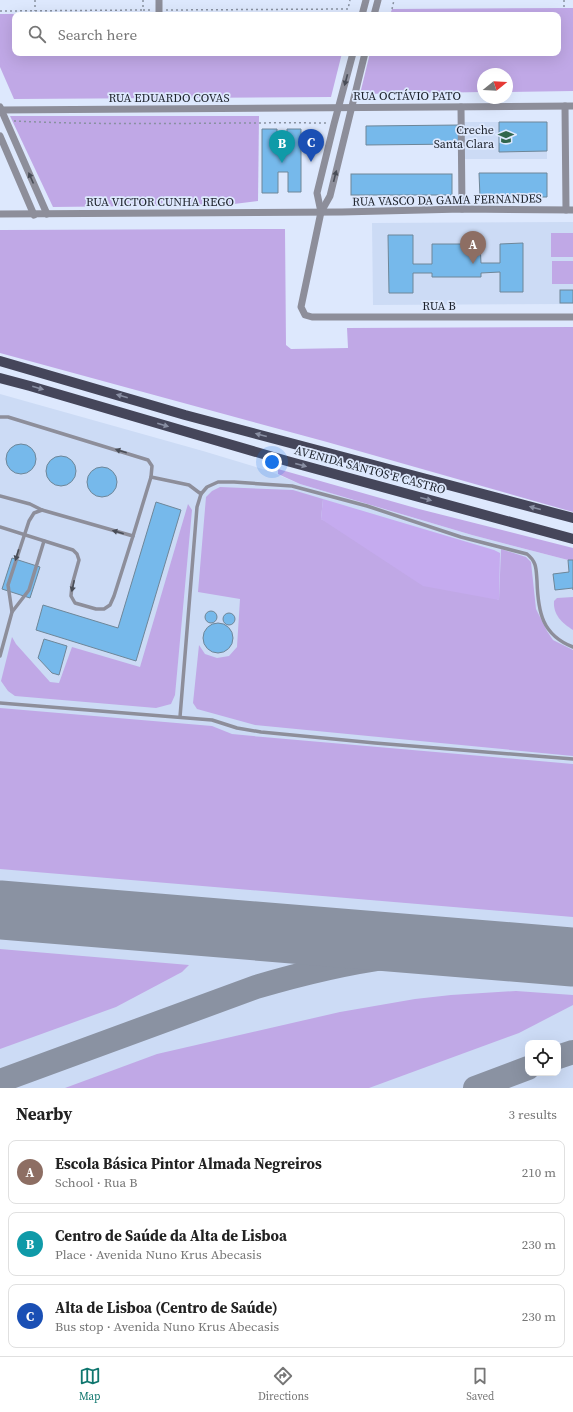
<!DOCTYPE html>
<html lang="en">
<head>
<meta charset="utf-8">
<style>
	:root { --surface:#fff; --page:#f6f6f6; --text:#222; --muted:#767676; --line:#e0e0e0; --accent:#0f766e }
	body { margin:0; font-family:"Source Serif 4",serif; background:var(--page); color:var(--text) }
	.controls { position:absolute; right:12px; bottom:12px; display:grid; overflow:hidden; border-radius:8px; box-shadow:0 4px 16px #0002 }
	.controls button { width:36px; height:36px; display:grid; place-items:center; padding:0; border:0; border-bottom:1px solid var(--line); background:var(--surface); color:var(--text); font:20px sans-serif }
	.compass { position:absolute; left:477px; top:68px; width:36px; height:36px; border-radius:50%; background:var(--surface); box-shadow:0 4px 16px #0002; rotate:72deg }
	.you { position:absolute; left:272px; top:462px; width:14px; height:14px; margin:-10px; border:3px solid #fff; border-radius:50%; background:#1a73e8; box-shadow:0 0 0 6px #1a73e833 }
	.badge { display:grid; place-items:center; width:26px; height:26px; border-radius:50%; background:var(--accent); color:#fff; font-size:13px; font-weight:700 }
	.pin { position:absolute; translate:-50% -33px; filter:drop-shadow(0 1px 2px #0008) }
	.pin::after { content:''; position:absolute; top:21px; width:14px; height:12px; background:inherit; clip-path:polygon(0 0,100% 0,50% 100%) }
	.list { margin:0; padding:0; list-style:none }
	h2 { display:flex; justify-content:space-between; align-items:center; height:52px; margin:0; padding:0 16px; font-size:17px }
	h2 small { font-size:13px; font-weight:400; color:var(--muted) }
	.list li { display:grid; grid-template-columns:26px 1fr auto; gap:12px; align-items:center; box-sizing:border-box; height:64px; margin:0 8px 8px; padding:0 8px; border:1px solid var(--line); border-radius:8px }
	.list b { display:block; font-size:15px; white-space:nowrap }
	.list p { margin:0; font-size:13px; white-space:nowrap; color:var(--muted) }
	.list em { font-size:13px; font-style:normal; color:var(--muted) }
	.icon { flex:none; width:22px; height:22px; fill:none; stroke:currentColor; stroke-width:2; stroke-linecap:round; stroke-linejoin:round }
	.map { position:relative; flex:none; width:573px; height:1088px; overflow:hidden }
	.search { position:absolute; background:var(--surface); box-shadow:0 4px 16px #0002; left:12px; right:12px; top:12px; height:44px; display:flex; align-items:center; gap:10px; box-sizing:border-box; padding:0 14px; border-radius:8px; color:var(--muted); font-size:15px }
	.sheet { height:268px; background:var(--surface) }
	nav { display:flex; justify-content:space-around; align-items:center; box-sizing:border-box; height:56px; border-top:1px solid var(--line); background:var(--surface); font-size:11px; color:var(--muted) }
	nav a { display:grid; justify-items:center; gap:2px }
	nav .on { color:var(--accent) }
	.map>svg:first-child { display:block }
	.built { fill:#ccdbf5; fill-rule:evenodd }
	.green { fill:#c0a8e6 }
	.forest { fill:#c5abef }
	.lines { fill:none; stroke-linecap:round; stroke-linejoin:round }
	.taxiway { stroke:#8a92a2; stroke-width:24 }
	.runway { stroke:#8a92a2; stroke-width:59 }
	.building { fill:#76b9eb; stroke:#6e8698 }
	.path { stroke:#8891a0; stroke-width:1.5; stroke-dasharray:2 3; stroke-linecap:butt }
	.lane { stroke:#8d8e9a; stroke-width:3.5 }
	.street { stroke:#8d8e9a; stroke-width:7 }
	.primary { stroke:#45465a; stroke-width:10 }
	.oneway { fill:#494d57 }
	.oneway2 { fill:#898fa3 }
	.labels { text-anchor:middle; stroke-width:3.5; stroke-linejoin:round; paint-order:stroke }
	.street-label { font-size:12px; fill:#1c212a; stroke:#dde8fd }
	.poi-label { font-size:12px; fill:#1c212a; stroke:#dde8fd; text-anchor:end }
</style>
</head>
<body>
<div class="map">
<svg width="573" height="1088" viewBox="0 0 573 1088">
	<rect width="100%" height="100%" fill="#dde8fd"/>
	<!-- built -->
	<g class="built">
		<rect x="464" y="122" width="83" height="37"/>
		<path d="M573 222V304L373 305 372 223Z"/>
		<path d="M0 394 203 451 269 471 300 484 472 535 568 560H573V1088H0ZM528 1043H558V1073H528Z"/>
	</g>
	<!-- green -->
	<g class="green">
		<path d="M573 8V91L507 92V74H483V92L360 94 370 53H558V15H379L380 12H391L392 9Z"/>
		<path d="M352 13V15H15V53H342L331 97 14 99 0 67V14Z"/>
		<path d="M10 116H259L258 201 226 205 53 207Z"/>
		<path d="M285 229 286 345 291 349 348 348 347 328 573 327V512L327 442 0 353V230Z"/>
		<rect x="551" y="233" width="22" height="24"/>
		<rect x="552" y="261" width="21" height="23"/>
		<path d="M278 469 419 509 573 548V560H568L472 535 300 484 278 474Z"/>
		<path d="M220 487 293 490 323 499 321 519 499 600 501 549 526 557 531 562 536 609 547 631 553 640 573 650V756L255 725 197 709 193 703 199 645 205 654 217 658 229 656 237 647 240 599 198 592 206 497 212 491Z"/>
		<path d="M188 504 192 510 175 695 171 704 156 708 15 696 8 691 1 681 12 637 16 644 50 682 59 683 72 647 140 667Z"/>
		<path d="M573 597V630C562 623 553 615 554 601L557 598Z"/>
		<path d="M0 708 212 726 232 734 263 737 573 764V917L0 869Z"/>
		<path d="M0 949 189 965 182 972 116 1007 0 1049Z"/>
		<path d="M516 991 573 995V1005L519 1033 369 1088H65L157 1054 340 1012 415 999 451 995Z"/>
	</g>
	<!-- forest -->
	<path class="forest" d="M323 499 494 550 500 553 499 600 423 586 321 519Z"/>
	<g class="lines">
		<!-- taxiway -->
		<g class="taxiway">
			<path d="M558 1057 573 1052"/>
			<path d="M0 1081 256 987C300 974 345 963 390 957 440 951 490 953 540 954"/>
			<path d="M475 1088 528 1068"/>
		</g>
		<!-- runway -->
		<path class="runway" d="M0 910 573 957"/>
	</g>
	<!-- building -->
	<g class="building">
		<path d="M499 122H547V151L499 152Z"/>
		<path d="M460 125V144L366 145V126Z"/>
		<path d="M262 129H277V153H287V129H301V192H288V172H278V193H262Z"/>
		<path d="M479 173H547V197H480Z"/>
		<rect x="351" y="174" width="101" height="21"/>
		<path d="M388 235H413V264H432V244H480L481 263H500V244L523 243V292H500V272L481 273V277H432V273H413V293H389Z"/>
		<rect x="560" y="290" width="13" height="13"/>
		<circle cx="21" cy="459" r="15"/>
		<circle cx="61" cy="471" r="15"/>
		<circle cx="102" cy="482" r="15"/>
		<path d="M156 502 181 510 136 661 36 630 43 605 118 628Z"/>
		<path d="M12 558 40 567 30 598 2 589Z"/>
		<path d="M568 560H573V590V588L555 590 553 574 569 572Z"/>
		<circle cx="211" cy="617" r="6"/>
		<circle cx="229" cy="619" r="6"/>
		<circle cx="218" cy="638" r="15"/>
		<path d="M44 639 67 646 59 675 52 673 38 658Z"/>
	</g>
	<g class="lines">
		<!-- path -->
		<g class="path">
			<path d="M35 0V11"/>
			<path d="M143 0V10H151"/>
			<path d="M564 0V8"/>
			<path d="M392 9 394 0"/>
			<path d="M166 10 348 9 350 0"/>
			<path d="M0 11 142 10"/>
			<path d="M14 121C118 126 222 122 326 123"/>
		</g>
		<!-- lane -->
		<g class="lane">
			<path d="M0 417H8L148 460 152 466 151 477 133 536"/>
			<path d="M151 477 189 485 201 494 207 487 218 482H234L292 486 367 506 461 537 527 554C537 562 536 569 537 581 538 612 542 635 573 647"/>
			<path d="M0 496 30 504 42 510 133 536 114 596 110 605 104 609H96L75 603 71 596 72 585 79 560 77 554 73 550 0 527"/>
			<path d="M42 510 34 513 29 521 8 585 12 612 29 590 44 541"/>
			<path d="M0 656 12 612"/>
			<path d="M0 703 212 720 237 728 261 732 375 743 573 759"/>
			<path d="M180 717 197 507 201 494"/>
		</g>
		<!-- street -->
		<g class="street">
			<path d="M159 14V0"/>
			<path d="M362 15 366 0"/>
			<path d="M374 15 378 0"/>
			<path d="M365 53 330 196 321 212 301 307 305 315 312 317H573"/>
			<path d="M565 106 566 210"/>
			<path d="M0 107 47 214"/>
			<path d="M461 107 462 209"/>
			<path d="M0 110 573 106"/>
			<path d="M0 136 34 215"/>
			<path d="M321 212 317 193 334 124 353 53"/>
			<path d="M0 214 342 212 462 209 573 210"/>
		</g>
		<!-- primary -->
		<g class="primary">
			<path d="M0 361 185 415 573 518"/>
			<path d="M0 378 30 386 287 461 573 539"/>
		</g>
	</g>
	<!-- one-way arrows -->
	<defs><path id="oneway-solid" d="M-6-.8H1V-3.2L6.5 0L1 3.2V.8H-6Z"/></defs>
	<g class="oneway">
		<use href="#oneway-solid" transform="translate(346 80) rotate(105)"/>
		<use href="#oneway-solid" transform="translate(335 176) rotate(-76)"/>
		<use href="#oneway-solid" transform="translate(31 178) rotate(-114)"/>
		<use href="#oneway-solid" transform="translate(121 451) rotate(-163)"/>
		<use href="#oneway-solid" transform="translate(118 532) rotate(-164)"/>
		<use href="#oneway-solid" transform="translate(17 555) rotate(107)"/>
		<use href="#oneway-solid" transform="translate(73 586) rotate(102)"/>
	</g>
	<g class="oneway2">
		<use href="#oneway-solid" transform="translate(38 388) rotate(16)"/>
		<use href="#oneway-solid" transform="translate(122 396) rotate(-164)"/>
		<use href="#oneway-solid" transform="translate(163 425) rotate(16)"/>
		<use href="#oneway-solid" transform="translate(261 435) rotate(-165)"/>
		<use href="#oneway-solid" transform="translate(301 465) rotate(15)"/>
		<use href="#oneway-solid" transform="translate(426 499) rotate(15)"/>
		<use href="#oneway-solid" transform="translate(535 508) rotate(-165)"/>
	</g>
	<!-- icons -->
	<defs>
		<symbol id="school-bare" viewBox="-9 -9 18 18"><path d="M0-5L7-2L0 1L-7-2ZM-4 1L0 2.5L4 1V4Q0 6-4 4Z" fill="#32674d" stroke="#dde8fd" stroke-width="2.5" paint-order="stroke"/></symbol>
	</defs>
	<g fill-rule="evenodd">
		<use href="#school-bare" x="495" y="126" width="22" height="22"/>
	</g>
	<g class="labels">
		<!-- street labels -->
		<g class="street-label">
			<text x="407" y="100">RUA OCTÁVIO PATO</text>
			<text x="169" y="102">RUA EDUARDO COVAS</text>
			<text transform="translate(447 200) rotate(-1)" y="4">RUA VASCO DA GAMA FERNANDES</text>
			<text x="160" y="206">RUA VICTOR CUNHA REGO</text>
			<text x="439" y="310">RUA B</text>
			<text transform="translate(370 470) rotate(15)" y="4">AVENIDA SANTOS E CASTRO</text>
		</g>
		<!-- poi labels -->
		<g class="poi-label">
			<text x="494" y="134">Creche<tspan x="494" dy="14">Santa Clara</tspan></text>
		</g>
	</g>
</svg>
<div class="controls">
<button><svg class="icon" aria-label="locate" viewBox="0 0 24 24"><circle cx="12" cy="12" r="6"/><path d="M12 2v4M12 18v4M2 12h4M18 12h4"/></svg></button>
</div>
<svg class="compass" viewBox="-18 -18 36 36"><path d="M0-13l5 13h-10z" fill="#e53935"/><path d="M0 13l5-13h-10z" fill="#767676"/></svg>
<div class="you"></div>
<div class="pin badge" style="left:473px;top:264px;background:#8d6e63">A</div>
<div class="pin badge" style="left:282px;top:163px;background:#0f9aa8">B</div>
<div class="pin badge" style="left:311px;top:162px;background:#1a4fb4">C</div>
<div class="search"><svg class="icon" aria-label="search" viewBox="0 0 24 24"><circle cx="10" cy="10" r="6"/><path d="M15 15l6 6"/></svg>Search here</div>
</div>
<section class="sheet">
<h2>Nearby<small>3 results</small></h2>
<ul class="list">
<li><span class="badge" style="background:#8d6e63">A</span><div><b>Escola Básica Pintor Almada Negreiros</b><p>School · Rua B</p></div><em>210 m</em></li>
<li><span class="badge" style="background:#0f9aa8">B</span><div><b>Centro de Saúde da Alta de Lisboa</b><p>Place · Avenida Nuno Krus Abecasis</p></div><em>230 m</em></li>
<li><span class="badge" style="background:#1a4fb4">C</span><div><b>Alta de Lisboa (Centro de Saúde)</b><p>Bus stop · Avenida Nuno Krus Abecasis</p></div><em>230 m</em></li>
</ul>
</section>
<nav>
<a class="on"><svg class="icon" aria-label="map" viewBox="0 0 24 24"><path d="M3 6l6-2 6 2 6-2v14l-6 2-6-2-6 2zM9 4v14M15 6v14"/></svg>Map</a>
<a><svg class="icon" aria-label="directions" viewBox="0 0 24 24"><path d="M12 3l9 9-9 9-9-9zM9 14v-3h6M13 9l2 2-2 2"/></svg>Directions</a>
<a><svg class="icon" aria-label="saved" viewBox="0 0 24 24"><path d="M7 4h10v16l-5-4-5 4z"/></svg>Saved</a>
</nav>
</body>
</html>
